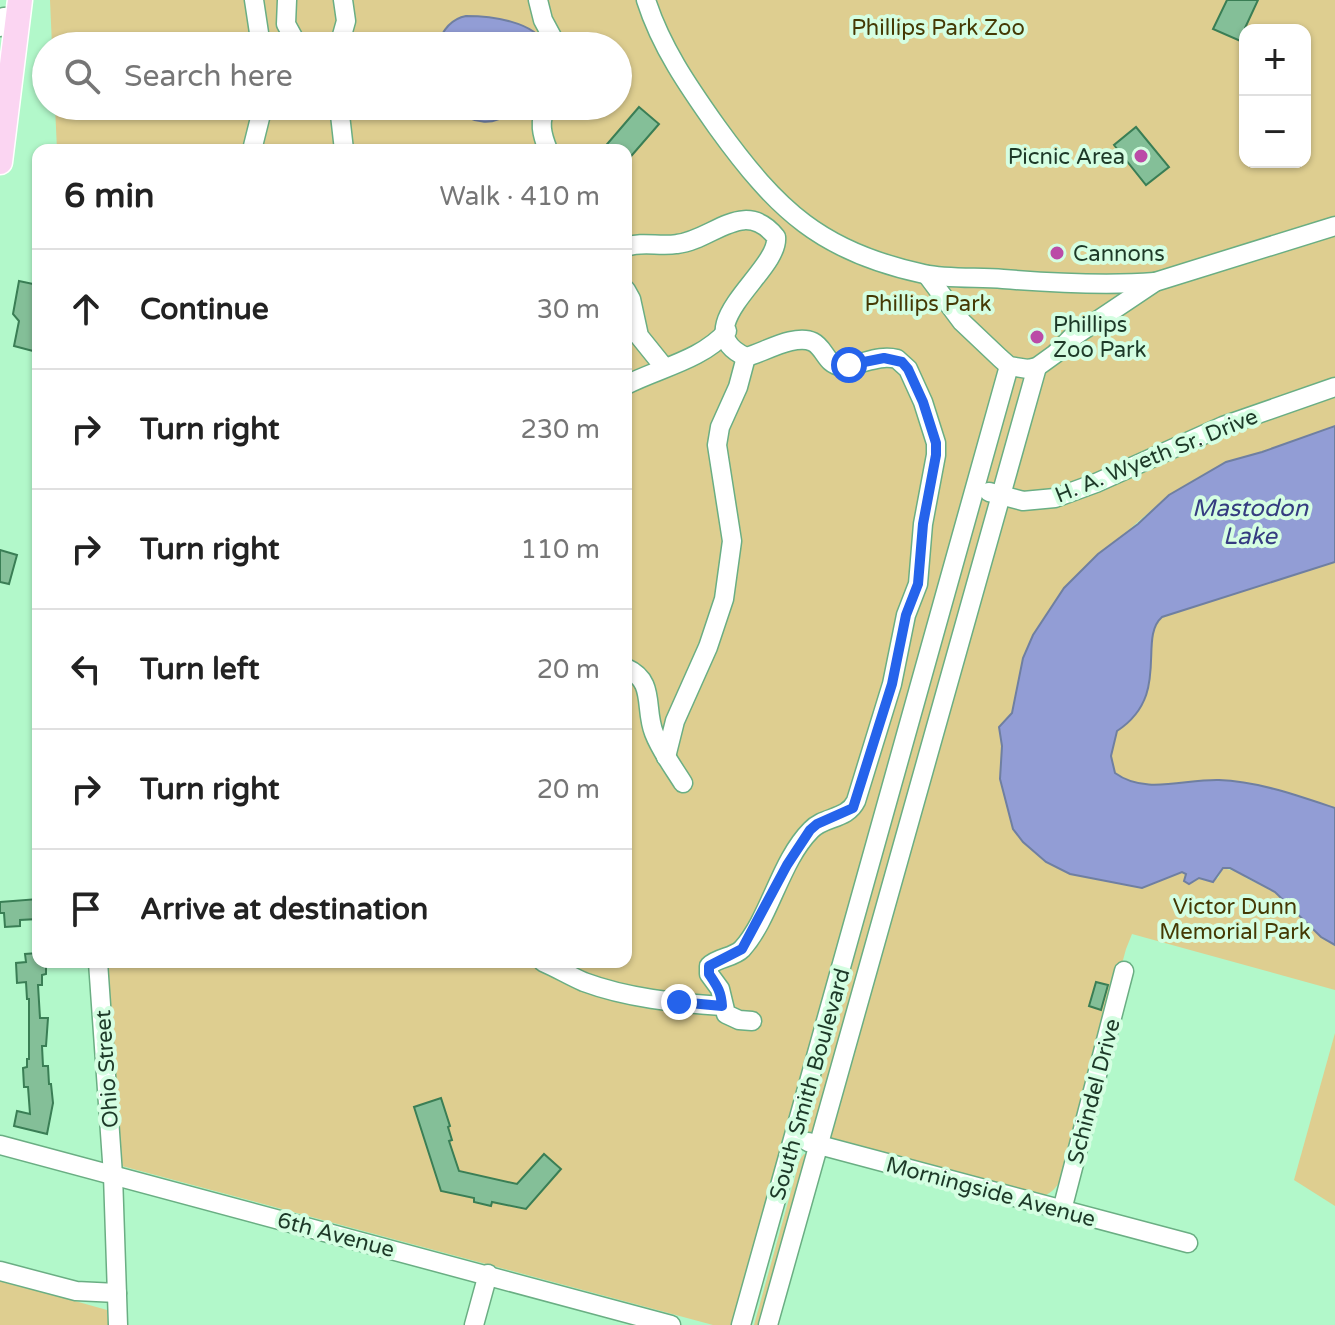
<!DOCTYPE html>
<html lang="en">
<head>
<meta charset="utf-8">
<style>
	:root { --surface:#fff; --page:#f2f2f2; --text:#222; --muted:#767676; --line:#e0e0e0 }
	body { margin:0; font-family:"Varela Round",sans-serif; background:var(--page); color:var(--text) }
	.controls { position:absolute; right:24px; top:24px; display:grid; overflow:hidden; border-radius:16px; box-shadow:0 2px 6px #0004 }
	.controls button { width:72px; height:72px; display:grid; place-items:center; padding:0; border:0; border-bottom:2px solid var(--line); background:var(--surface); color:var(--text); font:40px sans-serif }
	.stop { position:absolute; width:24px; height:24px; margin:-18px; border:6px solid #2563eb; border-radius:50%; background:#fff }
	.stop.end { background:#2563eb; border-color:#fff; box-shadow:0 2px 8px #0008 }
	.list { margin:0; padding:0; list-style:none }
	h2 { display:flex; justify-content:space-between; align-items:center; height:104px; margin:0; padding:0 32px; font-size:34px }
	h2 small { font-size:26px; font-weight:400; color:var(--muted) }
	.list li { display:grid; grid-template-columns:52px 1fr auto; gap:24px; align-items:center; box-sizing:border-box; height:120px; padding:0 32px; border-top:2px solid var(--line) }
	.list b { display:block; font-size:30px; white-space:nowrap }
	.list em { font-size:26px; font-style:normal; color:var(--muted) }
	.icon { flex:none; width:44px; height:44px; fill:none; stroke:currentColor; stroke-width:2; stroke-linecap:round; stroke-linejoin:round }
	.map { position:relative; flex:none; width:1335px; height:1325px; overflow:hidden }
	.search { position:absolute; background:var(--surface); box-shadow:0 2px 6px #0004; left:32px; top:32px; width:600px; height:88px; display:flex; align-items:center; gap:20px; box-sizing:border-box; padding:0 28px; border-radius:44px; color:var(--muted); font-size:30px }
	.panel { position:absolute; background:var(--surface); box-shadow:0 2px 6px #0004; left:32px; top:144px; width:600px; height:824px; border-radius:16px }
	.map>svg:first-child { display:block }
	.green { fill:#dece90; fill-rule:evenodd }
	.water { fill:#929dd5; stroke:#6f7fa1; stroke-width:2 }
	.building { fill:#84bf98; stroke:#3a7e55; stroke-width:2 }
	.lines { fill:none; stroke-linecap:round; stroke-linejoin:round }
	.minor-casing { stroke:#6aae83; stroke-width:21 }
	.major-casing { stroke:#fff; stroke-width:27 }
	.minor { stroke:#fff; stroke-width:18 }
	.major { stroke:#fbd5f2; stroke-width:24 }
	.route { stroke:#2563eb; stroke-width:10 }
	.poi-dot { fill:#bb4ba7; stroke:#d5fee2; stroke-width:3 }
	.labels { text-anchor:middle; stroke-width:8; stroke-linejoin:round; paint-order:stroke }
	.park-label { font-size:22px; fill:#453904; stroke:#d5fee2 }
	.poi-label { font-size:22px; fill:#1d3928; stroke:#d5fee2; text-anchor:start }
	.street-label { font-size:22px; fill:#1d3928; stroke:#d5fee2 }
	.water-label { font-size:24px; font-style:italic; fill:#353c80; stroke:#d5fee2 }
</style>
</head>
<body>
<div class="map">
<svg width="1335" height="1325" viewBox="0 0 1335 1325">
	<rect width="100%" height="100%" fill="#b2f8ca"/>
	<!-- green -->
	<g class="green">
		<path d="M50 0H1335V426L1262 452 1226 462 1197 478 1169 495 1080 572 1064 588 1023 658 1012 713 999 727 1002 746 1000 780 1013 829 1023 842 1046 862 1070 874 1142 888 1182 872 1194 882 1199 878 1206 881 1218 878 1223 868 1242 873 1246 878 1275 892 1321 937 1335 945V990L1132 934 1126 949 1069 1159C1063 1174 1060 1189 1044 1196L792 1129 735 1325H713L118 1165 102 962H626V150H57L55 106H618V46H52ZM1245 30H1305V162H1245Z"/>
		<path d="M1335 562V808C1298 797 1257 781 1219 780 1184 779 1146 795 1115 773L1111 756 1117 731C1172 695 1135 640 1162 617Z"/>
		<path d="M1335 1033V1206L1294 1180Z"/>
		<path d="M804 1154H807L764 1325H754L800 1159Z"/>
		<path d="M0 1280 107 1310 108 1325H0Z"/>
	</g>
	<!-- water -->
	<g class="water">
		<path d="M466 16C490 16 535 21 546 46H437C442 31 450 19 466 16Z"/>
		<path d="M451 106H515C497 129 472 125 451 106Z"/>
		<path d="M1335 426V562L1162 617C1137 639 1172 695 1117 731L1111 756 1115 773C1145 795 1184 779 1219 780 1257 781 1299 796 1335 808V945L1321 937 1275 892 1230 868H1223L1213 882 1199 878 1189 884 1184 881 1186 874 1182 872 1142 888 1070 874 1046 862 1023 842 1013 829 1000 779 1002 746 999 727 1012 713 1023 658 1033 635 1064 588 1098 554 1138 524 1169 495 1226 462 1262 452Z"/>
	</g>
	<!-- building -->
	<g class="building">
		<path d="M1227 0H1258L1245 28V43L1213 29Z"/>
		<path d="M639 107 659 124 626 162V150H602Z"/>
		<path d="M1136 127 1169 167 1146 185 1114 145Z"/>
		<path d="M19 281 38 285V327L33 351 14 346 19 321 13 314Z"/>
		<path d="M0 550 17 555 9 584 0 582Z"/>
		<path d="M38 899V919L20 920V926L5 927 4 913H0V902Z"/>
		<path d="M38 953V962H46V974L42 975V985H38L40 1018H48L46 1046H42L43 1066H48L49 1084H51L53 1103 47 1134 14 1126 17 1111 30 1114 28 1087H24L23 1068 27 1067V1059H29V999H27L26 982 17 983 16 963 26 962 25 954Z"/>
		<path d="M1096 982 1108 985 1101 1010 1089 1006Z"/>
		<path d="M441 1098 450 1126 448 1127 452 1140 449 1141 459 1171 517 1184 544 1154 561 1169 526 1209 492 1202 491 1206 474 1202V1198L441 1191 414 1107Z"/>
	</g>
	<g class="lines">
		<defs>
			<g id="minor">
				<path d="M254 0 261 46"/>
				<path d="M287 0 286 24 298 46"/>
				<path d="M538 0 543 20 557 46"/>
				<path d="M646 0C661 47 688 86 717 127 777 210 821 252 924 274 946 279 979 277 1003 279 1053 283 1104 286 1155 282"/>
				<path d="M0 27 4 17 19 16"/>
				<path d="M339 46 346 21 343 0"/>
				<path d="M339 106 344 150"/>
				<path d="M547 106C538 121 542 135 548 150"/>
				<path d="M252 150 263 106"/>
				<path d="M626 247C642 241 660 247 677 244 713 240 744 197 776 237 780 271 683 328 746 357 763 353 795 333 813 342 825 348 826 365 841 366 861 366 877 354 897 359L908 369 923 402 936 443V455L923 524 918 584 906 615 892 684 856 801C847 820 824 816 811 830 780 861 770 918 742 949 733 958 718 957 709 966V974L720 989 726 1014 739 1020 752 1021"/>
				<path d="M927 275 962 322 1000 358 1009 366 1028 369 1037 367 1055 354 1070 339 1155 282 1335 226"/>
				<path d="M626 290 631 299 639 336 664 367"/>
				<path d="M626 385C659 368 702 360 727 331"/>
				<path d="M989 492 1023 501 1055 498 1096 483 1223 426 1335 387"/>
				<path d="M626 668C656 681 644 708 654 733 661 751 673 767 683 783"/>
				<path d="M666 757 675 721 708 647 724 599 732 541 717 445 720 427 738 387 746 357"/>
				<path d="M98 962 113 1175 118 1325"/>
				<path d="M543 962C557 968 570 976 584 982 627 998 676 1003 722 1006"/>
				<path d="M808 1142 1188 1243"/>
				<path d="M0 1145 671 1325"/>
				<path d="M1062 1210 1124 971"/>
				<path d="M0 1271 76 1291 117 1293"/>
				<path d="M474 1325 488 1274"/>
				<path d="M741 1325 1009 366"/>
				<path d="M768 1325 1037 367"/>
			</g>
			<path id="major" d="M0 162 20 0"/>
		</defs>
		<!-- minor casing -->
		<use href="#minor" class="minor-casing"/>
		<!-- major casing -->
		<use href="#major" class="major-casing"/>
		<!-- minor -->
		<use href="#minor" class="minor"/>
		<!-- major -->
		<use href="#major" class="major"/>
	</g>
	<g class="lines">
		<!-- route -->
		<path class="route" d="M679 1002 722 1006C721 991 717 986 709 974V966L742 949 787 865 810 830 817 824 853 808 892 684 906 615 918 584 923 524 936 455V443L923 402 908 369 902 362 884 358 849 365"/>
	</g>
	<!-- markers -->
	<g class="poi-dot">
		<circle cx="1141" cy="156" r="8"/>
		<circle cx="1057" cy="253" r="8"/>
		<circle cx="1037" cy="337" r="8"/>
	</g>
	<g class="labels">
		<!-- park labels -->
		<g class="park-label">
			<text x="938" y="35">Phillips Park Zoo</text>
			<text x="928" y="311">Phillips Park</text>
			<text x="1235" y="914">Victor Dunn<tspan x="1235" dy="25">Memorial Park</tspan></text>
		</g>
		<!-- poi labels -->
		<g class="poi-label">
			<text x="1125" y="164" text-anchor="end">Picnic Area</text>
			<text x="1073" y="261">Cannons</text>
			<text x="1053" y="332">Phillips<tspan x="1053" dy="25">Zoo Park</tspan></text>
		</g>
		<!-- street labels -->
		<g class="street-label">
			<text transform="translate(1156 455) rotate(-22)" y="8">H. A. Wyeth Sr. Drive</text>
			<text transform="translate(106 1069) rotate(-94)" y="8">Ohio Street</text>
			<text transform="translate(809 1084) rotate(-74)" y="8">South Smith Boulevard</text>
			<text transform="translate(1093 1091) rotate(-75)" y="8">Schindel Drive</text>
			<text transform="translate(991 1191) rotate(15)" y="8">Morningside Avenue</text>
			<text transform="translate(336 1234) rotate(15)" y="8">6th Avenue</text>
		</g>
		<!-- water labels -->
		<g class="water-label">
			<text x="1250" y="516">Mastodon<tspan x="1250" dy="28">Lake</tspan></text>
		</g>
	</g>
</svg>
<div class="controls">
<button>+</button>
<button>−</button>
</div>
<div class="stop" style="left:849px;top:365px"></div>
<div class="stop end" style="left:679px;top:1002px"></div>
<div class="search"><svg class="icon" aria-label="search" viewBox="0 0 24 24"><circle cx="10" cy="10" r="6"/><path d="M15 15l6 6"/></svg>Search here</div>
<section class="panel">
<h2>6 min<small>Walk · 410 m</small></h2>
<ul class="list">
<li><svg class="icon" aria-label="ahead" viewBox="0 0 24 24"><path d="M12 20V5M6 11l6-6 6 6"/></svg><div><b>Continue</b></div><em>30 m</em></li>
<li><svg class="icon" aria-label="right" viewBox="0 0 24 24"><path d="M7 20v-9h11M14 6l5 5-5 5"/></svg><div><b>Turn right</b></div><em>230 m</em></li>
<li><svg class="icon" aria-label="right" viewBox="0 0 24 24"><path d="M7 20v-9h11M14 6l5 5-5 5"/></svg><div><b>Turn right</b></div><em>110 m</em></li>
<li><svg class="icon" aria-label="left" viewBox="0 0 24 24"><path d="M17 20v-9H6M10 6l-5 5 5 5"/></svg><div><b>Turn left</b></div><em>20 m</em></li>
<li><svg class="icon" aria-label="right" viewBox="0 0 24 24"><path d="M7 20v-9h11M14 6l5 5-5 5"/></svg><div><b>Turn right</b></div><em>20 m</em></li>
<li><svg class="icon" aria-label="arrive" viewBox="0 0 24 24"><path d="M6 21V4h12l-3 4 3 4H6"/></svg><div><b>Arrive at destination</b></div></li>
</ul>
</section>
</div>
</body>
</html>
